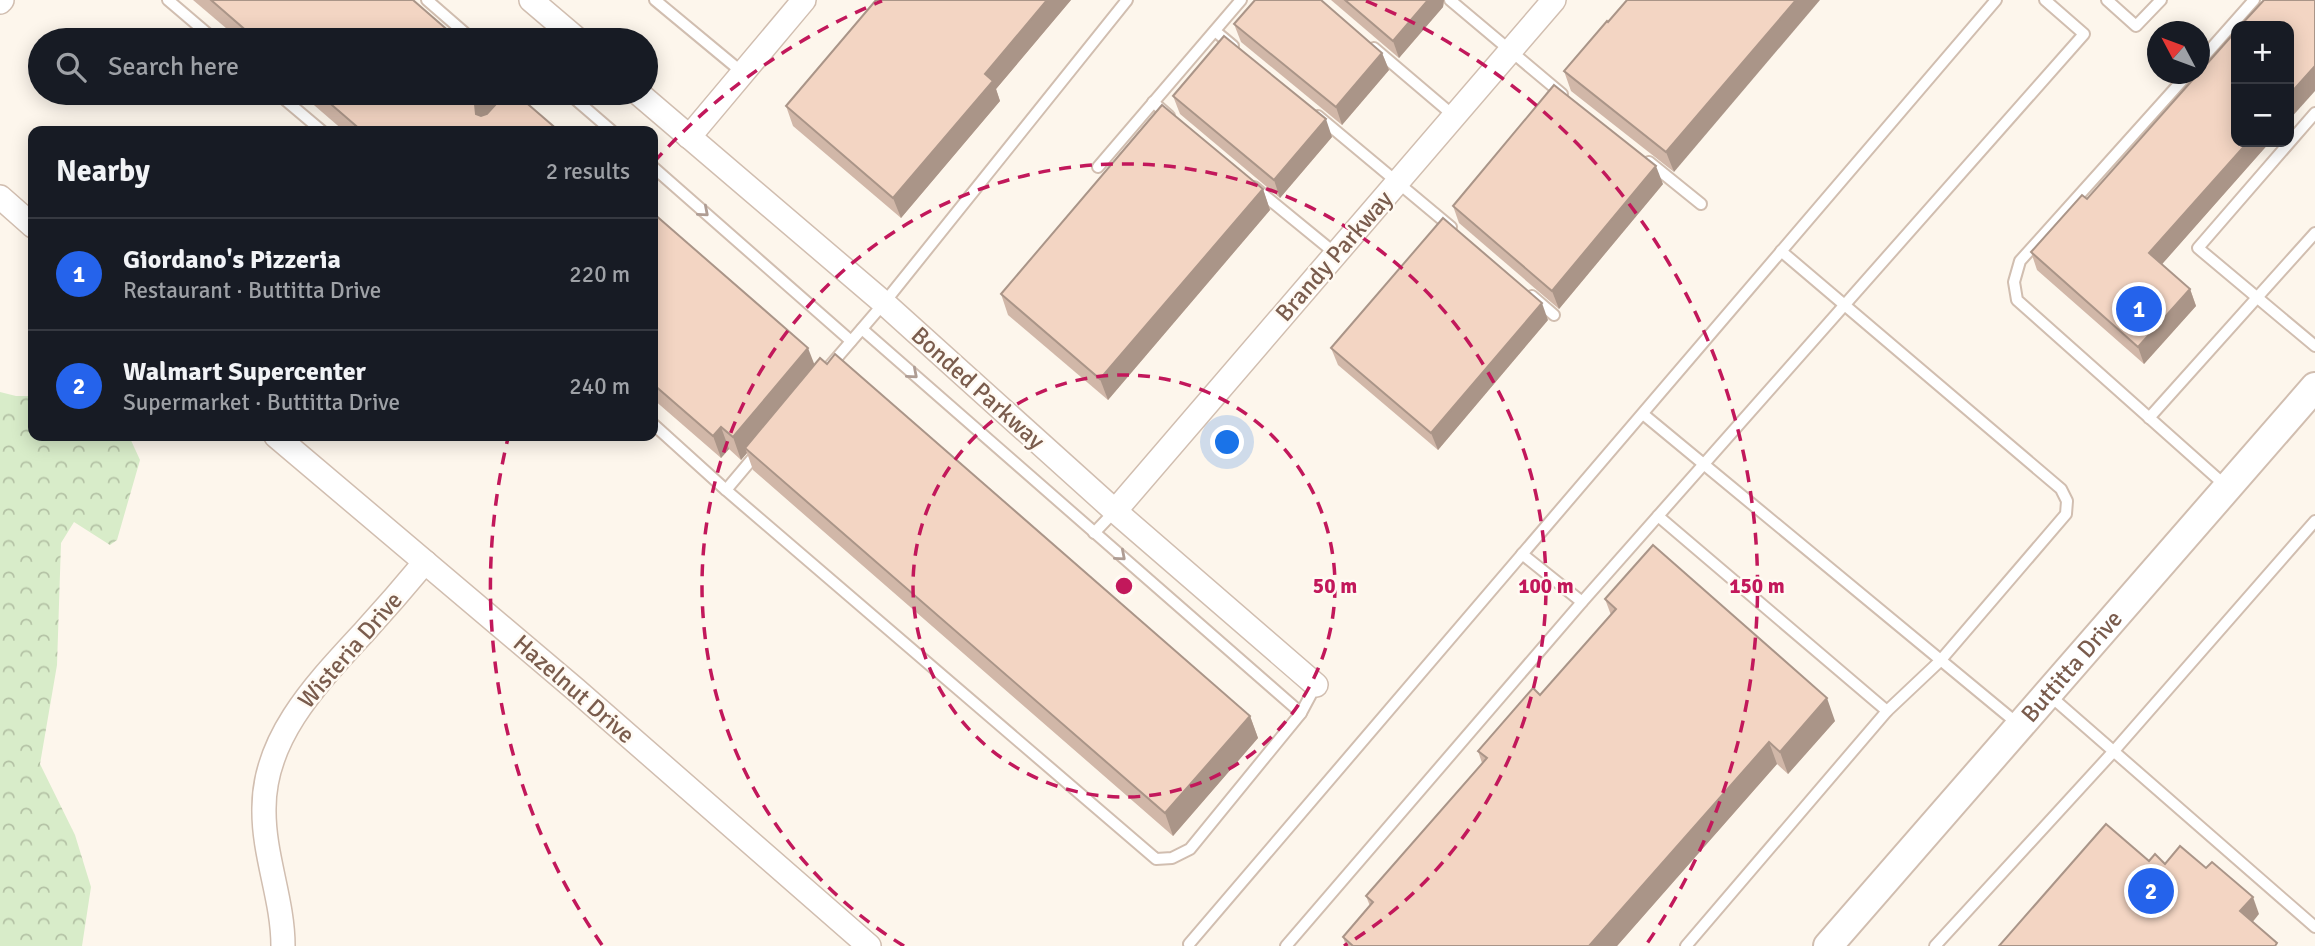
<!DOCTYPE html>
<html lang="en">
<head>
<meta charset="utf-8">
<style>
	:root { --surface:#171b24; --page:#242831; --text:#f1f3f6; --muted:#9ea1a6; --line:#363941; --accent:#2563eb }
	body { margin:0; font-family:Signika,sans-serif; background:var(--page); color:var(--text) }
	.controls { position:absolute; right:21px; top:21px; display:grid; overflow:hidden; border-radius:14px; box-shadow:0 4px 18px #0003 }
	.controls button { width:63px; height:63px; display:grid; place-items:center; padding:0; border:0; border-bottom:2px solid var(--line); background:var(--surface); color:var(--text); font:35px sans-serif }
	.compass { position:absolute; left:2147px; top:21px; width:63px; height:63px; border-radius:50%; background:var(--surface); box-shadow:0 4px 18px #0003; rotate:311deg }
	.you { position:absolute; left:1228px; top:443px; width:24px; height:24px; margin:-18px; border:5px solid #fff; border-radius:50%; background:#1a73e8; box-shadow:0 0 0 10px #1a73e833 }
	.badge { display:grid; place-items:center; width:46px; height:46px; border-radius:50%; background:var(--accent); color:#fff; font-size:23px; font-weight:700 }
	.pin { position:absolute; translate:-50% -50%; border:4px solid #fff; box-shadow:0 2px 7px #0006 }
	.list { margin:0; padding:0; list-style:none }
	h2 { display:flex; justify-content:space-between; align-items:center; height:91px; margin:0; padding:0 28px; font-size:30px }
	h2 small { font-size:23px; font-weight:400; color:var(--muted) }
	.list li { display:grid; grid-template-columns:46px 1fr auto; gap:21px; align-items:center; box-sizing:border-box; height:112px; padding:0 28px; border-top:2px solid var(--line) }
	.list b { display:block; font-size:26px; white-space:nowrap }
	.list p { margin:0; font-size:23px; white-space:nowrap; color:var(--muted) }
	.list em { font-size:23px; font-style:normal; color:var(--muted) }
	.icon { flex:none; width:38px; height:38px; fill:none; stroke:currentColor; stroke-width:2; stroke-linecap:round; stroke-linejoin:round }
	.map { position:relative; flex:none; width:2315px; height:946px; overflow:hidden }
	.search { position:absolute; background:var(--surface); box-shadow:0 4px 18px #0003; left:28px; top:28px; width:630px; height:77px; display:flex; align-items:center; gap:18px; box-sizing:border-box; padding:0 24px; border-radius:38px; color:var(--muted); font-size:26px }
	.panel { position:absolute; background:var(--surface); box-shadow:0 4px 18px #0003; left:28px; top:126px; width:630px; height:315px; border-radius:14px }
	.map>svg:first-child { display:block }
	.forest { fill:url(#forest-crowns) }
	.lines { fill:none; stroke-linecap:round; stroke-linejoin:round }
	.service-casing { stroke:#d1beb0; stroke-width:14 }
	.minor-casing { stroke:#d1beb0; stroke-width:26 }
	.tertiary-casing { stroke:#d1beb0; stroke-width:32 }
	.service { stroke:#fff; stroke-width:10 }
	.minor { stroke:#fff; stroke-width:23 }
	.tertiary { stroke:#fff; stroke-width:28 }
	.wall { fill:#d1b7a8 }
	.shaded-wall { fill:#aa9588 }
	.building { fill:#f3d5c3; stroke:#aa9588; stroke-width:2 }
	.oneway { stroke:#af9d94 }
	.ring { fill:none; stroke:#c2185b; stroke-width:3.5; stroke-dasharray:12 9 }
	.labels { text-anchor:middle; stroke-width:5; stroke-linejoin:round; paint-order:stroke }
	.street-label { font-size:24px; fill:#7a5c4d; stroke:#fffaf3 }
	.centre { fill:#c2185b; stroke:#fffaf3; stroke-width:3.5 }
	.ring-label { font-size:21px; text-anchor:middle; font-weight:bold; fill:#c2185b; stroke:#fffaf3; stroke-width:5; stroke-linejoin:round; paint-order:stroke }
</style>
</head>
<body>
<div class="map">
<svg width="2315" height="946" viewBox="0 0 2315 946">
	<defs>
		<pattern id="forest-crowns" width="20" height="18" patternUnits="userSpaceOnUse" patternTransform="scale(1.75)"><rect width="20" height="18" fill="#d8ecc9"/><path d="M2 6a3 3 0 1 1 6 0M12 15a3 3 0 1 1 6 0" fill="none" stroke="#b4c2a5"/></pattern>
	</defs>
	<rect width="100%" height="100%" fill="#fdf6ec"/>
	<!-- forest -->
	<path class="forest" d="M0 392 16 396H33V436H129L140 460 117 540 110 545 74 522 61 543 57 665 40 764 75 835 91 887 82 946H0Z"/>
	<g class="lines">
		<defs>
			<g id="service">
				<path d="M168 0 215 40"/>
				<path d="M427 0 473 40"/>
				<path d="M655 0 743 73"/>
				<path d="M1450 0 1562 94"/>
				<path d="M2107 0 2136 26 2161 0"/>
				<path d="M1215 31 1233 46"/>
				<path d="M1374 48 1454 116"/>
				<path d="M2200 61 2254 0"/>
				<path d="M2188 74 2020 261 2014 282 2017 300 2227 487"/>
				<path d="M277 93 322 131"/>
				<path d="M568 93 612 131"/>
				<path d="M1153 102 1169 116"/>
				<path d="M510 108 523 93"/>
				<path d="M2315 113 2198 248 2315 346"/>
				<path d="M1318 116 1451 227"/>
				<path d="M1649 162 1701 204"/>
				<path d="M653 167 851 341"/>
				<path d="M1098 167 1241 0"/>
				<path d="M1254 187 1336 254"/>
				<path d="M1532 296 1554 315"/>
				<path d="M862 329 1301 713"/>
				<path d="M829 367 884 303 1127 0"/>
				<path d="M1643 414 2018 724"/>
				<path d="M2149 418 2315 233"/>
				<path d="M653 424 726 490 1156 859 1172 858 1190 849 1301 713 1316 685"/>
				<path d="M726 490 758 452"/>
				<path d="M1658 516 1887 711"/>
				<path d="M1094 533 1115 511"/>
				<path d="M1522 554 1582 602"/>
				<path d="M2048 694 2315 927"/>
				<path d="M1189 944 1996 0"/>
				<path d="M1286 946 1582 602 2084 34 2045 0"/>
				<path d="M1686 946 1887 711 1940 661 2066 514 2067 501 2061 489 1781 251"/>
				<path d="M1935 946 2113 752 2315 521"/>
			</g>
			<g id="minor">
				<path d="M531 0 578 40"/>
				<path d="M0 2 2 0"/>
				<path d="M638 93 884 303 1115 511 1316 685"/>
				<path d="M689 137 804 0"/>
				<path d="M0 197 33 226"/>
				<path d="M276 436 575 689 869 946"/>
				<path d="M1115 511 1554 0"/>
				<path d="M283 946C283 899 263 855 264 808 264 736 319 681 365 631 385 609 405 586 425 562"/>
			</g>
			<g id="tertiary">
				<path id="s1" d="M1828 946 2315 387"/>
			</g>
		</defs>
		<!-- service casing -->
		<use href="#service" class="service-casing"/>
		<!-- minor casing -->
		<use href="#minor" class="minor-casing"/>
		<!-- tertiary casing -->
		<use href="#tertiary" class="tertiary-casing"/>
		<!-- service -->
		<use href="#service" class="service"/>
		<!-- minor -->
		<use href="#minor" class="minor"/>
		<!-- tertiary -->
		<use href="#tertiary" class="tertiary"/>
	</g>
	<!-- wall -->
	<g class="wall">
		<path d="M193 0H413L459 40H240Z"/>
		<path d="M876 0H1071L996 89 1000 101 901 218 793 126 786 106Z"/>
		<path d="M1331 0H1444L1443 7 1399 58Z"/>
		<path d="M1627 0 1674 172 1571 91 1564 71 1608 22Z"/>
		<path d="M1234 24 1382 53 1389 70 1342 125 1241 42Z"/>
		<path d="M300 93H503L504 95 559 131H344Z"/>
		<path d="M1173 96 1332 137 1280 198 1180 114Z"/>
		<path d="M2236 142H2270L2162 264 2190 289 2196 306 2144 364 2037 270 2031 252 2087 199Z"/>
		<path d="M1663 184 1559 309 1459 223 1453 206Z"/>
		<path d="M1263 189 1270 210 1108 400 1008 315 1001 294Z"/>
		<path d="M653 213 815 365 1250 716 1258 738 1173 836 753 470 747 453 741 460 729 449 721 458 653 399Z"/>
		<path d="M1548 320 1438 450 1338 365 1331 348Z"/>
		<path d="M1605 599 1835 721 1788 774 1777 764 1617 946H1346L1343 937 1370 906 1366 896 1482 763 1478 751 1540 695 1611 615Z"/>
	</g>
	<!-- shaded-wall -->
	<g class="shaded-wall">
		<path d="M1047 0H1071L996 89 1000 101 901 218 893 198 985 74Z"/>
		<path d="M1428 0H1444L1443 7 1399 58 1393 41Z"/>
		<path d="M1796 0H1820L1674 172 1666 152Z"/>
		<path d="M1382 53 1389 70 1342 125 1336 107Z"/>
		<path d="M2315 66V91L2289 120V95Z"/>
		<path d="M485 93H503L506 101 484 126 476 114 475 104Z"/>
		<path d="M1326 119 1332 137 1280 198 1274 180Z"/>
		<path d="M2248 142H2270L2156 271 2149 253Z"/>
		<path d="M1656 166 1663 184 1559 309 1552 291Z"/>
		<path d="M1263 189 1270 210 1108 400 1100 379Z"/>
		<path d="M2190 289 2196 306 2144 364 2138 347Z"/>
		<path d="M1542 303 1548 320 1438 450 1431 433Z"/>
		<path d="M808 348 817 371 745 448 747 453 741 460 733 437Z"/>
		<path d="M721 427 729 449 721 458 713 436Z"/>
		<path d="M1827 698 1835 721 1788 774 1780 752Z"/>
		<path d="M1250 716 1258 738 1173 836 1165 813Z"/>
		<path d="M1769 742 1777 764 1617 946H1589Z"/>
		<path d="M2253 897 2259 914 2247 929 2240 911Z"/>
	</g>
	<!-- building -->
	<g class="building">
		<path d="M211 0H413L459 40H257Z"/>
		<path d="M876 0H1047L985 74 993 81 893 198 786 106Z"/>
		<path d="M1255 0H1321L1382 53 1336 107 1234 24Z"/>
		<path d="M1345 0H1428L1393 41Z"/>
		<path d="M1627 0H1796L1666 152 1564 71 1607 21 1608 22Z"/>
		<path d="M2264 0H2315V66L2289 95V26H2240Z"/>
		<path d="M2236 31V142H2248L2149 253 2190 289 2138 347 2031 252 2082 195 2087 199Z"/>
		<path d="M1224 36 1326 119 1274 180 1173 96Z"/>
		<path d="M1554 85 1656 166 1552 291 1453 206Z"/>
		<path d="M318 93H485L475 104 476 114 481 116 487 114 506 93H515L559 131H362Z"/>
		<path d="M1162 105 1263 189 1100 379 1001 294Z"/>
		<path d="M653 213 808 348 733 437 721 427 713 436 653 384Z"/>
		<path d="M1443 218 1542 303 1431 433 1331 348Z"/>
		<path d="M835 354 1250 716 1165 813 745 448 820 358 827 364Z"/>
		<path d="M1653 545 1827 698 1780 752 1769 742 1589 946H1353L1343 937 1373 902 1366 896 1487 758 1478 751 1533 688 1540 695 1616 609 1605 599Z"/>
		<path d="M2106 824 2149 861 2155 854 2165 864 2180 846 2206 868 2212 862 2253 897 2240 911 2277 943 2275 946H1999Z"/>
	</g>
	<!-- one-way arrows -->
	<defs><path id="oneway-chevron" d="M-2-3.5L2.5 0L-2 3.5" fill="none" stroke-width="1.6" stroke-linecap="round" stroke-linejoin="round" transform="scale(1.75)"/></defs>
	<g class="oneway">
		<use href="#oneway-chevron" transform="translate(704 212) rotate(41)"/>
		<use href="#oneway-chevron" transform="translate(913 374) rotate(41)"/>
		<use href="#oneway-chevron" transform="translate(1121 556) rotate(41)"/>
	</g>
	<!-- distance rings -->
	<g class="ring">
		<circle cx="1124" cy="586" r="211"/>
		<path d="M904 946A422 422 0 1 1 1344 946"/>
		<path d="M602 945A633 633 0 0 1 508 438M654 162A633 633 0 0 1 882 1M1366 1A633 633 0 0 1 1646 945"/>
	</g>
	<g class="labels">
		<!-- street labels -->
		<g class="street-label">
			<text transform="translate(1334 256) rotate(-49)" y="8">Brandy Parkway</text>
			<text transform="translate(978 388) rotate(42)" y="8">Bonded Parkway</text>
			<text transform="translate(350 650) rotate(-49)" y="8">Wisteria Drive</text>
			<text dy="8" stroke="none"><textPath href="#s1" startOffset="371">Buttitta Drive</textPath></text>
			<text transform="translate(574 689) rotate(41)" y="8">Hazelnut Drive</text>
		</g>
	</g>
	<circle cx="1124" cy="586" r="10" class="centre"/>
	<g class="ring-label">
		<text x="1335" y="593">50 m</text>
		<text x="1546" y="593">100 m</text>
		<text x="1757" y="593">150 m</text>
	</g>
</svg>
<div class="controls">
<button>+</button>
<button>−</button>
</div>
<svg class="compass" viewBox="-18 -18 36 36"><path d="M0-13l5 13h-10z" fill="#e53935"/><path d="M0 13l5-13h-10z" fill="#9ea1a6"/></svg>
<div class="you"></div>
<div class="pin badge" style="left:2139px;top:309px">1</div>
<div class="pin badge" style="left:2151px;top:891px">2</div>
<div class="search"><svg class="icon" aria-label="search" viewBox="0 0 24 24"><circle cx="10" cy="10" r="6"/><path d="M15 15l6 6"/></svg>Search here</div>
<section class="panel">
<h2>Nearby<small>2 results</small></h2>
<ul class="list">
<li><span class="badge">1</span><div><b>Giordano's Pizzeria</b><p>Restaurant · Buttitta Drive</p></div><em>220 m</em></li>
<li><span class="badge">2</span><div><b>Walmart Supercenter</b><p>Supermarket · Buttitta Drive</p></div><em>240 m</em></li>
</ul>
</section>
</div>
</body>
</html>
